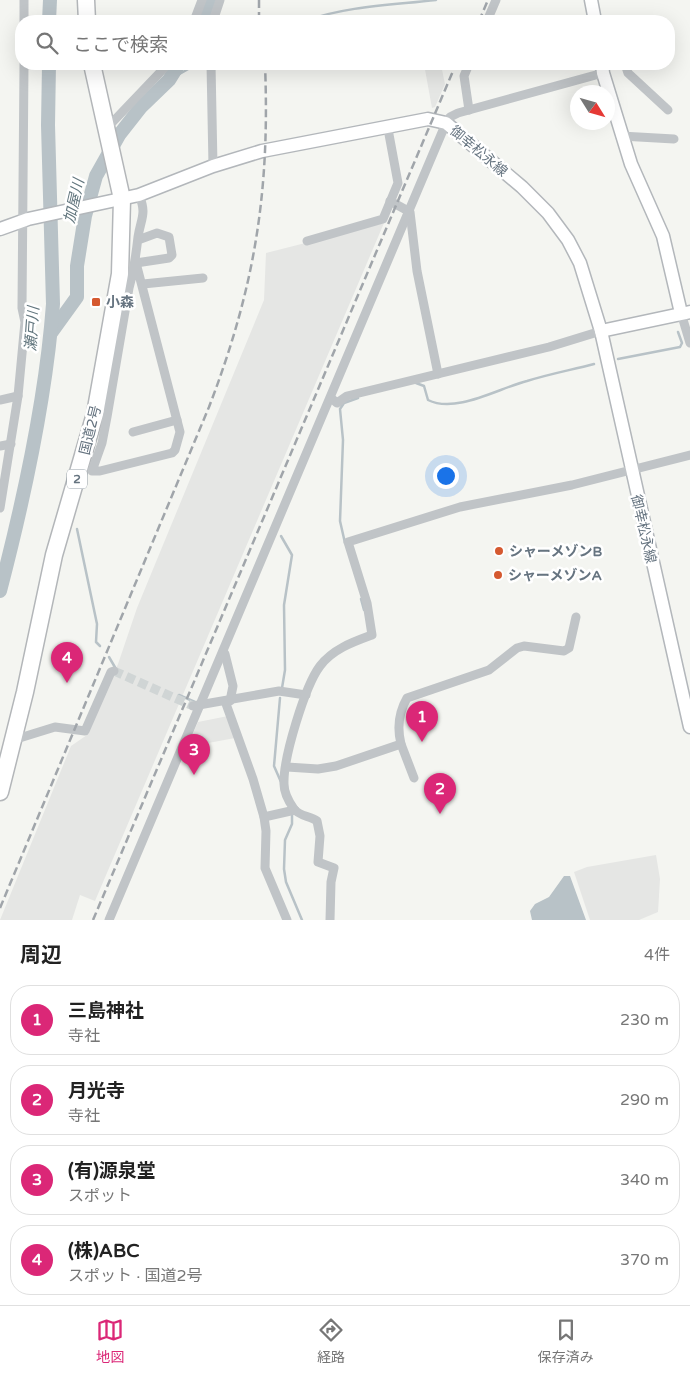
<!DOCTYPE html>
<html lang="ja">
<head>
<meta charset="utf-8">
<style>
	:root { --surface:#fff; --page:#f6f6f6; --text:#222; --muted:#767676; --line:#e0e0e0; --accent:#db2777 }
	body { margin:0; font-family:"Varela Round","Noto Sans JP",sans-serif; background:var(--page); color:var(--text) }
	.compass { position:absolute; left:570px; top:85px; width:45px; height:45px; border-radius:50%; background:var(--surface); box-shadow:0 5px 20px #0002; rotate:127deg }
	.you { position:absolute; left:445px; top:475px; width:18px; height:18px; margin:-12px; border:4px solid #fff; border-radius:50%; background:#1a73e8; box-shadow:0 0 0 8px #1a73e833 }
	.badge { display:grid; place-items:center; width:32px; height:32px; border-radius:50%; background:var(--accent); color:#fff; font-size:16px; font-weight:700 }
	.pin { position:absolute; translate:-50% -41px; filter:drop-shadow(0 1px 2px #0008) }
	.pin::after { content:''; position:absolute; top:26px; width:18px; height:15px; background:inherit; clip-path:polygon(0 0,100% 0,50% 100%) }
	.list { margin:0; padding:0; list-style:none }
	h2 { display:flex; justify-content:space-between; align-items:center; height:65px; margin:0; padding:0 20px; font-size:21px }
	h2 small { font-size:16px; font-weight:400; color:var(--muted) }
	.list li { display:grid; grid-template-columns:32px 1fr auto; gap:15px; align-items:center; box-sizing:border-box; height:70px; margin:0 10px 10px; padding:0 10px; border:1px solid var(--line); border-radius:20px }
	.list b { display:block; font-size:19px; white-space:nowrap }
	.list p { margin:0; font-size:16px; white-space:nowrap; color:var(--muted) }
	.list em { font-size:16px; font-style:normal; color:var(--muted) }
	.icon { flex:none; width:28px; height:28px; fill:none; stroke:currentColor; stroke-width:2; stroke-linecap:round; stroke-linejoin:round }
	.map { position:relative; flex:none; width:690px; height:920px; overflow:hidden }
	.search { position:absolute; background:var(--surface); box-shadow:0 5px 20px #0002; left:15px; right:15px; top:15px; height:55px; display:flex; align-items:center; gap:12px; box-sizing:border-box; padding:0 18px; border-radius:20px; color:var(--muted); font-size:19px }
	.sheet { height:385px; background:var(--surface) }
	nav { display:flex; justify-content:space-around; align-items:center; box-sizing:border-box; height:70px; border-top:1px solid var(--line); background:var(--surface); font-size:14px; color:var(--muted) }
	nav a { display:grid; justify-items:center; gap:2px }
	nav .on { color:var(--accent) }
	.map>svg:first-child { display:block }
	.built { fill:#e5e6e4 }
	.water { fill:#b8c2c7 }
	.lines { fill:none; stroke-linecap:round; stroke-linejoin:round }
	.stream { stroke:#b8c2c7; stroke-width:2.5 }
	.river { stroke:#b8c2c7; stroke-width:14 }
	.street-tunnel { stroke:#d0d5d5; stroke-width:9; stroke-dasharray:9 4.5; stroke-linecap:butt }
	.secondary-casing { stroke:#b3b7bb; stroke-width:15 }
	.highway-casing { stroke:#b3b6b9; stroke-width:19 }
	.street { stroke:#c0c4c7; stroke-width:9 }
	.secondary { stroke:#fff; stroke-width:12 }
	.highway { stroke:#fff; stroke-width:16 }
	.rail { stroke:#a0a5aa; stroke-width:2.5; stroke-dasharray:8 4; stroke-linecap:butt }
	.poi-dot { fill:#d55930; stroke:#fff; stroke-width:2 }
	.labels { text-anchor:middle; stroke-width:5; stroke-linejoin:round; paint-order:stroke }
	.shield { fill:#fff; stroke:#949ea6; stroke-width:1 }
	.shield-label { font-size:12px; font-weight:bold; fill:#667480 }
	.street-label { font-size:14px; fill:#667480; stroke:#fff }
	.poi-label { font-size:14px; font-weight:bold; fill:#667480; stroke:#fff; text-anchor:start }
	.water-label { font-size:15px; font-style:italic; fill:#61757d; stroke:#fff }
</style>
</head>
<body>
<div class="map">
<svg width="690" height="920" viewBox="0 0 690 920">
	<rect width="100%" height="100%" fill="#f4f5f1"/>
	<!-- built -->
	<g class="built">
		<path d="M424 64H450L451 69 446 70 445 65H441L445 84 435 107 432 108Z"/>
		<path d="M384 223 95 901 80 895 72 920H0L71 746 87 735 118 664 137 608 264 300 266 253Z"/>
		<path d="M228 716 235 738 187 747 198 722Z"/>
		<path d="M656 855 660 879 658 912 639 920H590L574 872 587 867Z"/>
	</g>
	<!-- water -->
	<path class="water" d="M564 876H570L586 920H532L530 911 535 904 549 897Z"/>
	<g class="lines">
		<!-- stream -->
		<g class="stream">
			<path d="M305 21C346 6 393 5 436 0"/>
			<path d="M169 80 197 64"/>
			<path d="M618 359 680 347 682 343 678 332"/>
			<path d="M416 383 424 386 428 400C456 414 499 388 527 381 549 374 571 370 594 364"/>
			<path d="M77 529 97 624 96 642 100 646"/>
			<path d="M281 536 292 555 284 605 285 670 282 688"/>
			<path d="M345 543 340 521 343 440 340 409 344 403 358 398"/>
			<path d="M361 599 364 610"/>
			<path d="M109 657 116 669"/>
			<path d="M179 695 195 702"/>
			<path d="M280 698 274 766 281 782"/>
			<path d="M292 813V824L285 840 284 869 286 882 302 920"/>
		</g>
		<!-- river -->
		<g class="river">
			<path d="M49 21 50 0"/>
			<path d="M201 21 209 0"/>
			<path d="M51 333 77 297V266L85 216 96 176 119 135 141 107 169 80 179 64"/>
			<path d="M0 591C24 499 46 399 53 304L48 125 49 64"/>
		</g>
		<!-- street-tunnel -->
		<path class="street-tunnel" d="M114 671 193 706"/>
		<defs>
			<g id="secondary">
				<path d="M591 0 595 21"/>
				<path d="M602 64 603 73 631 164 663 236 681 313"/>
				<path d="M0 229 28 219 139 195 213 166 262 151 428 119 446 123 522 187 548 213 568 240 580 263 601 331 690 727"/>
				<path d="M601 331 690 312"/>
			</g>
			<g id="highway">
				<path d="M86 0 87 21"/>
				<path d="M0 792 25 692 54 555 95 414 120 274 122 199 92 64"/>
			</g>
		</defs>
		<!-- secondary casing -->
		<use href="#secondary" class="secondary-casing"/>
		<!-- highway casing -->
		<use href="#highway" class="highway-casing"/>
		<!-- street -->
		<g class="street">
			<path d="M24 0V21"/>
			<path d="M194 21 202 0"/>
			<path d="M213 21 220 0"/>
			<path d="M487 21 496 0"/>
			<path d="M211 64 213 166"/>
			<path d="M625 64 628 73 668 110"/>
			<path d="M469 110 464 76 469 64"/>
			<path d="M106 129 168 64"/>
			<path d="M621 136 674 139"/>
			<path d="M390 201 410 212 417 271 438 374"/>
			<path d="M138 240 157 233 169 237 172 255 169 258 136 263 180 432 175 450 172 453 100 471H92L102 443 107 417 129 288C134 270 136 255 138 237 141 218 147 214 139 195"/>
			<path d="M307 241 383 219 398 183 388 129"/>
			<path d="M143 284 203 278"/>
			<path d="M681 313 690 343"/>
			<path d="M331 398 337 403 347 396 549 347 601 331"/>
			<path d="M0 400 18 396"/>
			<path d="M133 432 177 420"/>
			<path d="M0 446 11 444"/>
			<path d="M0 508 18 396 25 322 22 308 24 64"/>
			<path d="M223 652 225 654 233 686 230 701"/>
			<path d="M225 701 253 779 264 817 266 831 265 868 287 920"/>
			<path d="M193 706 279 691 306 695"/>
			<path d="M13 740 55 727 85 731 111 672 114 671"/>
			<path d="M401 744C397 728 399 712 407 698L489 670 517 648 524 646 564 651 569 648 576 617"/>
			<path d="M287 767 318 769 336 766 401 744 414 778"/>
			<path d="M264 817 295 810"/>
			<path d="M109 920 446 123 450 117 458 113 603 73"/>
			<path d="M330 920 331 882 334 868 318 862 320 836 317 821C310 816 299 816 294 809 289 802 284 792 284 784 283 758 305 686 320 666 333 649 353 642 372 635L367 603 348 542 460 507 572 485 690 455"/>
		</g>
		<!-- secondary -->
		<use href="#secondary" class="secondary"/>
		<!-- highway -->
		<use href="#highway" class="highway"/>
		<!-- rail -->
		<g class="rail">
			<path d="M259 0V21"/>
			<path d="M479 21 488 0"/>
			<path d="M0 908 209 407C255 287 270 192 265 64"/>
			<path d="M93 920 456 64"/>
		</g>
	</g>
	<!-- markers -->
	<g class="poi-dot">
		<rect x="91" y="297" width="10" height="10" rx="2.5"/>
		<circle cx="499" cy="551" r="5"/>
		<circle cx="498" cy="575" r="5"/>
	</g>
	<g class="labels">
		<!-- shield labels -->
		<rect class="shield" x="67" y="469.5" width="20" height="19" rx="4"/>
		<g class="shield-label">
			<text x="77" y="483">2</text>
		</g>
		<!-- street labels -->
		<g class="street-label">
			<text transform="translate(479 151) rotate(40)" y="5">御幸松永線</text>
			<text transform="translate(90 430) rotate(-76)" y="5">国道2号</text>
			<text transform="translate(644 529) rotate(77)" y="5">御幸松永線</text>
		</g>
		<!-- poi labels -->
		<g class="poi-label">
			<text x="106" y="307">小森</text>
			<text x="509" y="556">シャーメゾンB</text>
			<text x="508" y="580">シャーメゾンA</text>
		</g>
		<!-- water labels -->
		<g class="water-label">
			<text transform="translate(74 201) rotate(-77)" y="5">加屋川</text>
			<text transform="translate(32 329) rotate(-86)" y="5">瀬戸川</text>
		</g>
	</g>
</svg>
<svg class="compass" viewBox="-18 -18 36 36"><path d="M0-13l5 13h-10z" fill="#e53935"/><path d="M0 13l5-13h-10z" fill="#767676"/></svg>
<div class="you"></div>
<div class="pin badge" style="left:422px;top:742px">1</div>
<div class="pin badge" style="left:440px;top:814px">2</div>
<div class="pin badge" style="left:194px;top:775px">3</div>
<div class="pin badge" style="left:67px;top:683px">4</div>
<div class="search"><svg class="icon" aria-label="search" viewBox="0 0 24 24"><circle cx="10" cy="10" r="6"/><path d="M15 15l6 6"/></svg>ここで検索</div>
</div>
<section class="sheet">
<h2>周辺<small>4件</small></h2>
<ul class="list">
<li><span class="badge">1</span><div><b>三島神社</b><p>寺社</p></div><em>230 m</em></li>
<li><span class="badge">2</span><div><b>月光寺</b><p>寺社</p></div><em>290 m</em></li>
<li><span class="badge">3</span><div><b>(有)源泉堂</b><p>スポット</p></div><em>340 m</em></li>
<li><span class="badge">4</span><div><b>(株)ABC</b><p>スポット · 国道2号</p></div><em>370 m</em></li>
</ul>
</section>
<nav>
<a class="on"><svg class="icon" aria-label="map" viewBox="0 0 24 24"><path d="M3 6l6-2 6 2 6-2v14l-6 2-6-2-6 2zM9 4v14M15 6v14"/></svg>地図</a>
<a><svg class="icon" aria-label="directions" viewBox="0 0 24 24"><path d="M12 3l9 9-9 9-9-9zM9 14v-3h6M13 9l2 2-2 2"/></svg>経路</a>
<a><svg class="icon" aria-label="saved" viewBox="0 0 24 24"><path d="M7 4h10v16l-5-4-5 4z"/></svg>保存済み</a>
</nav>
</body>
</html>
